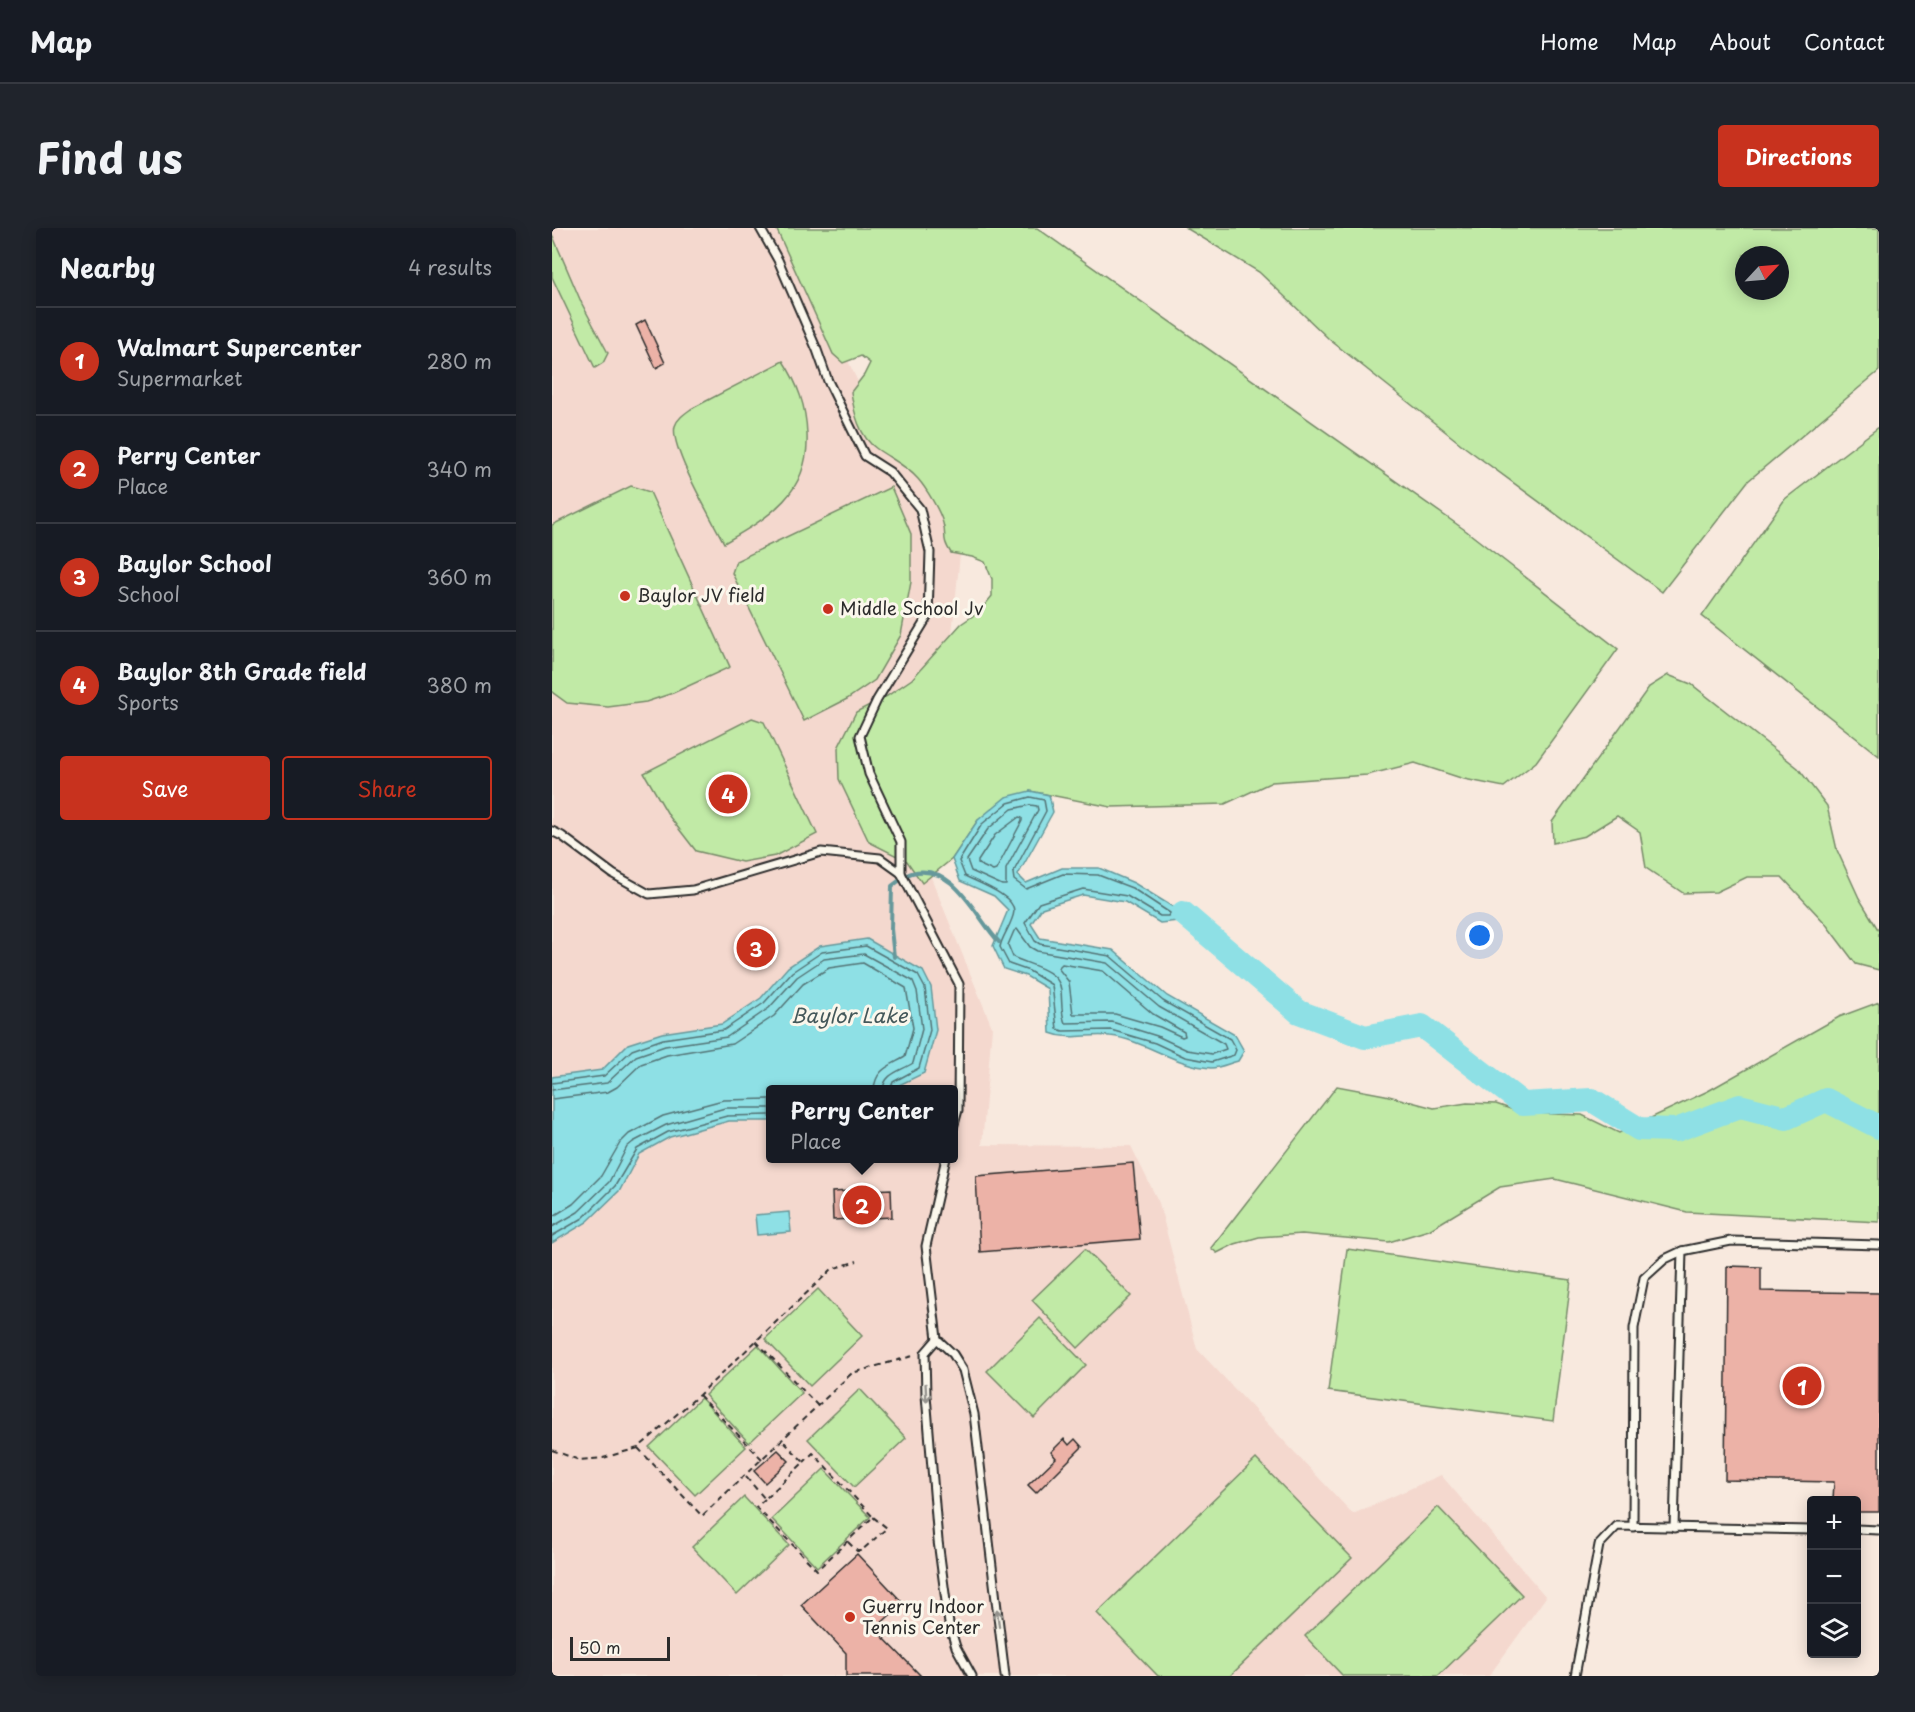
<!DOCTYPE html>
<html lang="en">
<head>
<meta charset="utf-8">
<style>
	:root { --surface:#171b24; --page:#20242c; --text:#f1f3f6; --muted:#9ea1a6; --line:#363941; --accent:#c8321e }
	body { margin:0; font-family:"Playpen Sans",sans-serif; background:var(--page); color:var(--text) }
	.controls { position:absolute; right:18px; bottom:18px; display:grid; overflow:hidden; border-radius:6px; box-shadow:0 3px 15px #0003 }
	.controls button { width:54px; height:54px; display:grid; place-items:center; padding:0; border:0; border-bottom:2px solid var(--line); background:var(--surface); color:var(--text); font:30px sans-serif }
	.compass { position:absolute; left:1183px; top:18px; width:54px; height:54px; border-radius:50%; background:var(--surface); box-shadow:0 3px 15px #0003; rotate:64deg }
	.scale { position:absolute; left:18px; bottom:15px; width:100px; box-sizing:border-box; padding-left:6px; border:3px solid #2b2b2b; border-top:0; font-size:16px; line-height:21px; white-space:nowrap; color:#2b2b2b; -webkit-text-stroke:4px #fbf7ec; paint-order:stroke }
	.you { position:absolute; left:928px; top:708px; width:21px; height:21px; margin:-15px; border:4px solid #fff; border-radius:50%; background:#1a73e8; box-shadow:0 0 0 9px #1a73e833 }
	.badge { display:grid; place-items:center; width:39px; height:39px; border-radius:50%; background:var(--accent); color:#fff; font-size:20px; font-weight:700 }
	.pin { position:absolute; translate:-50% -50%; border:3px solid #fff; box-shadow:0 2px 6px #0006 }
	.popup { position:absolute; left:214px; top:857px; width:192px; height:78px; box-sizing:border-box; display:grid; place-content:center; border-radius:6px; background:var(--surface); filter:drop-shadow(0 2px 4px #0005); font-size:20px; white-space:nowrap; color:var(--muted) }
	.popup b { font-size:22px; color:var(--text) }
	.popup::after { content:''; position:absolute; left:50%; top:100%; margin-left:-12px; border:12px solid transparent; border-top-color:var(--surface) }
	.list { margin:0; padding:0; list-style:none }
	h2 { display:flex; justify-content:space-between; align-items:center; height:78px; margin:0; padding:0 24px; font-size:26px }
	h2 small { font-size:20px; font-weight:400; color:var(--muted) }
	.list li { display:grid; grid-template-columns:39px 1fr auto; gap:18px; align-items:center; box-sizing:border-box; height:108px; padding:0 24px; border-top:2px solid var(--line) }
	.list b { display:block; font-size:22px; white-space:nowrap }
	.list p { margin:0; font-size:20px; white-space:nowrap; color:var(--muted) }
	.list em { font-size:20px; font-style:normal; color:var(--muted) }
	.actions { display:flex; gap:12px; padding:18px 24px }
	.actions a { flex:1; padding:14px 0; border:2px solid var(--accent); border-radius:6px; text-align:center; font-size:21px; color:var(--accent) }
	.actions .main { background:var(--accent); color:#fff }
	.icon { flex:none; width:33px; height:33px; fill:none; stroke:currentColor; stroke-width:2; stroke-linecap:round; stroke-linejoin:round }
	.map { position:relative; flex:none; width:1327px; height:1448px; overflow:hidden; border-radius:6px }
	header { display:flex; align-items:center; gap:36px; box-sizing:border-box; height:84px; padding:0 30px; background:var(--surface); border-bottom:2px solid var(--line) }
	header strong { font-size:28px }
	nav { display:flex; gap:33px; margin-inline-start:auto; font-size:21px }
	.intro { display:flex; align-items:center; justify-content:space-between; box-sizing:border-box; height:144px; padding:0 36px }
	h1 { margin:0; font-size:42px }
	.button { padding:15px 27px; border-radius:6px; background:var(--accent); color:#fff; font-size:21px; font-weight:700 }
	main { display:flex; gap:36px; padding:0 36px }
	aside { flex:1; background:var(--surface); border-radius:6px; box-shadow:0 3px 15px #0003 }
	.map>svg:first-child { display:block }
	.built { fill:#f4d8ce; fill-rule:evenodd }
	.green { fill:#c1eaa6; stroke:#768a68; stroke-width:1.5; fill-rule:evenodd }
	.water { fill:#8ee0e5; stroke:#66989b; stroke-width:1.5 }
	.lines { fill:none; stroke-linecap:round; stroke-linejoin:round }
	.shore { stroke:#537375; stroke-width:1.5 }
	.stream { stroke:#66989b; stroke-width:4 }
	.river { stroke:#8ee0e5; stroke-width:24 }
	.building { fill:#ecb2a7; stroke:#2b2b2b; stroke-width:1.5 }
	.service-casing { stroke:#2b2b2b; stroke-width:11 }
	.path { stroke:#2b2b2b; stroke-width:2; stroke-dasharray:6 4.5; stroke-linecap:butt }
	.service { stroke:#fbf7ec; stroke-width:7 }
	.oneway { stroke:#93918c }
	.poi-dot { fill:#c8321e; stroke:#fbf7ec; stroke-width:2 }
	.labels { text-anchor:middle; stroke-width:6; stroke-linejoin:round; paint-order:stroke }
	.poi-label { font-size:18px; fill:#2b2b2b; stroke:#fbf7ec; text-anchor:start }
	.water-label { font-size:20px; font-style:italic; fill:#44585a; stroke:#fbf7ec }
</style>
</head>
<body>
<header>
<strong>Map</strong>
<nav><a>Home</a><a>Map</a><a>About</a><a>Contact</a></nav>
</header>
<div class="intro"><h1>Find us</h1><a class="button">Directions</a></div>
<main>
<aside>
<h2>Nearby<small>4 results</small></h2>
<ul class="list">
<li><span class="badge">1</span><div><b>Walmart Supercenter</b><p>Supermarket</p></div><em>280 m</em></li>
<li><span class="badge">2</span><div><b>Perry Center</b><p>Place</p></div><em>340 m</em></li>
<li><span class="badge">3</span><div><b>Baylor School</b><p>School</p></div><em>360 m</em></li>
<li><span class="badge">4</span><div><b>Baylor 8th Grade field</b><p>Sports</p></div><em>380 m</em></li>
</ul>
<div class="actions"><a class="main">Save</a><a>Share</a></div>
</aside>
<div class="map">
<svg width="1327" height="1448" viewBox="0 0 1327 1448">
	<rect width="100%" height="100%" fill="#f8e9de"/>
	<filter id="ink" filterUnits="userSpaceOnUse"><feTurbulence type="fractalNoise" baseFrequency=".0167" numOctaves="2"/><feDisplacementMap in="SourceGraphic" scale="12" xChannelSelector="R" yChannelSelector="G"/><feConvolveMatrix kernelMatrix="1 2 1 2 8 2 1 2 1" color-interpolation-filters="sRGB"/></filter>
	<g filter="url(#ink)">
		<!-- built -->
		<path class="built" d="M0 0H233L306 154 411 297 376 642 440 799 430 917 579 918 607 975 645 1121 801 1286 889 1247 994 1369 937 1448H0ZM218 862H401V930H218Z"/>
		<!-- green -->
		<g class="green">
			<path d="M224 0H485L913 302 1066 421 984 534 952 559 912 551 863 535 815 547 720 554 673 576 559 579 478 563 426 592 400 631 370 655 355 633 317 614 287 551 286 520 304 484 335 468 360 451 409 396 428 383 440 368V351L433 334 420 329 399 325C389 310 395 309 391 295 388 283 374 260 366 251 354 237 339 231 325 221 307 209 302 184 299 164L312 147 318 135 309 128 291 135 281 126Z"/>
			<path d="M634 0H1327V143L1196 253 1110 364 914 220 778 112 707 44ZM1192 27H1228V63H1192Z"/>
			<path d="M0 6 30 76 56 125 51 135 43 140 0 49Z"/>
			<path d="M231 133C246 156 254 178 255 206 258 265 217 289 172 315 161 293 117 219 123 198 125 191 132 186 139 181Z"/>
			<path d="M1327 199V528L1150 388 1233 271Z"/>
			<path d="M79 258 98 264 178 439 121 465 94 474 56 479 15 475 0 464V297Z"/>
			<path d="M339 259 359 306V354L349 407 323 452 295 471 252 493 180 345 184 333Z"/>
			<path d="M1116 447 1139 456 1246 540 1275 578 1285 622 1307 670 1327 703V742L1304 736 1273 695 1230 649H1195L1164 664 1131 665 1094 640 1088 604 1065 588 1033 608 1001 615 1000 594 1097 459Z"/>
			<path d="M200 490 212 494 265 606 223 628 190 634 144 623 117 588 92 545Z"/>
			<path d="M1327 774V994L1135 984 1003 951 948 959 877 1002 837 1014 750 1006 707 1009 683 1016 665 1025 659 1020 785 858 833 867 882 880 915 875 944 876 970 885 1030 887 1067 905 1156 863 1287 789Z"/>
			<path d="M533 1021 579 1068 526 1120 480 1072Z"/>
			<path d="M795 1021 1019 1052 1001 1193 776 1163Z"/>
			<path d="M266 1061 310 1108 258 1158 213 1111Z"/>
			<path d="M488 1090 534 1137 482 1190 435 1143Z"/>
			<path d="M206 1117 250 1165 197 1215 153 1167Z"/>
			<path d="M308 1161 354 1210 302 1259 256 1211Z"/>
			<path d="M149 1170 194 1219 143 1267 97 1219Z"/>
			<path d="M704 1231 800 1330 678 1448H606L545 1385Z"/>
			<path d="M272 1241 318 1289 265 1339 220 1291Z"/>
			<path d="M192 1269 237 1317 185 1367 140 1319Z"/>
			<path d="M886 1279 970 1367 886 1448H791L753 1408Z"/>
		</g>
		<!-- water -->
		<g class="water">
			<path d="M478 563 497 567 501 584 466 647 474 655 510 640H547L582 655 631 685 626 693 608 695 573 674 531 667 490 680 479 696 488 710 561 722 615 768 683 807 692 823 686 833C678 835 667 840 659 840 623 838 593 812 558 808 538 805 518 813 498 805L496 761 474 748 452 741 441 718 456 682 442 668 408 653 400 631 426 592 454 569Z"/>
			<path d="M315 711 371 743 379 759 384 802 372 845 339 861 218 862V893H177L118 909 87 926 68 962 35 994 0 1015V849L50 842 76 816 110 805 170 796 209 770 236 739 268 718Z"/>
			<path d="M237 984 239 1004 205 1007 203 987Z"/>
		</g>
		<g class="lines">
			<!-- shore -->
			<g class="shore">
				<path d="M478 569 492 572 494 583 461 645 462 652 474 661 511 646 546 647 580 660 618 685 616 688H608L575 668 531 661 487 675 473 695 483 713 488 716 558 728 611 773 678 811 684 822 682 827 660 834 633 829 603 815 559 802 511 803 505 801 500 757 477 743 457 736 448 719C450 708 461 695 462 683 462 667 424 654 413 648L407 633 430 596 456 575Z"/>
				<path d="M478 577 485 578 486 582 454 641V657H450L419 643 415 632 436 601 460 581Z"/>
				<path d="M467 589 470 590V593L444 642 441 643 426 636V633L443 607Z"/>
				<path d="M465 701 478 719 485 723 555 735 607 779 672 816 674 821 660 826 635 822 605 808 560 794 513 795C509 786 510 773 509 762 507 741 476 737 461 729L456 717 462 703Z"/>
				<path d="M510 736 551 743 601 786 632 804 633 808 630 809 608 799 563 786H521L517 754 506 740Z"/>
				<path d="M0 855 52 848 80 822 111 811 172 802 212 775 240 744 270 724 314 718 366 747 373 760 378 802 367 840 341 854 338 862"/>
				<path d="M0 862 55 855 84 828 113 818 175 809 217 780 245 749 272 731 312 726 361 753 365 763 370 801 361 835C349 843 332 845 331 862"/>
				<path d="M0 871 56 864 65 859 89 836 115 827 180 816 222 788 251 756 277 740 311 735 354 760 361 800 353 829C338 838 323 841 322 862"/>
				<path d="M0 989 21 976 49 948 68 915 77 906 111 888 171 872 218 871"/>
				<path d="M0 999 26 984 57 954 75 919 81 914 114 897 173 880H218"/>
				<path d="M0 1008 31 990 63 958 85 921 116 904 175 888 218 887"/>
			</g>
			<!-- stream -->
			<path class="stream" d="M342 729 339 701 340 658C346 654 353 647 360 645 402 634 424 690 447 714"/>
			<!-- river -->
			<path class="river" d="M631 685 747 784 813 809 870 798 971 876 1040 872 1087 901 1124 902 1188 878 1234 890 1274 872 1327 899"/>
		</g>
		<!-- building -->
		<g class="building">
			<path d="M93 92 113 135 104 140 84 97Z"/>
			<path d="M581 935 588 1011 428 1024 424 948Z"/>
			<path d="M339 961 340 989 281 992 280 964Z"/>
			<path d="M1175 1038 1209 1039V1063L1327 1065V1284H1305V1272H1281L1282 1254 1173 1252Z"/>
			<path d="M512 1211 517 1217 523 1211 530 1219 484 1265 476 1257 504 1230 499 1224Z"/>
			<path d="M226 1222 237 1233 213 1255 202 1243Z"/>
			<path d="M305 1326 351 1375 323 1401 369 1448H294V1425L249 1377Z"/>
		</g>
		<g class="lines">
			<defs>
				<g id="service">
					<path d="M208 0 226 32 265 122 276 153 313 228 338 244 368 281 378 324 376 388 325 472 308 508 317 546 349 614V645"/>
					<path d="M0 603 10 608 61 646 97 666 141 662 269 624 328 630 349 645 407 756 406 882 401 900"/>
					<path d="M394 930 374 1018 385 1111 401 1126 411 1142 422 1186 453 1448"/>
					<path d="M385 1111 373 1125 374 1167 386 1313 397 1396 404 1419 420 1448"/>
					<path d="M1081 1299 1082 1100 1092 1050 1113 1031 1130 1023"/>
					<path d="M1122 1300 1130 1023 1179 1013 1327 1017"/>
					<path d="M1304 1301 1327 1302"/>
					<path d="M1023 1448 1047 1317 1065 1298 1260 1302"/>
				</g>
			</defs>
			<!-- service casing -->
			<use href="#service" class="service-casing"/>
			<!-- path -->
			<g class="path">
				<path d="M204 1113 266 1178"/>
				<path d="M147 1167 210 1231"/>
				<path d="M86 1220 150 1288 300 1145 364 1127"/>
				<path d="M0 1222 27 1232 51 1230 86 1220 147 1167 280 1041 305 1033"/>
				<path d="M194 1249 213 1271 252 1234 230 1212"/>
				<path d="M213 1271 204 1279 265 1342 321 1289 261 1225 252 1234"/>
				<path d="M296 1314 305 1323H309L335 1300 321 1289"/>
			</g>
			<!-- service -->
			<use href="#service" class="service"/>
		</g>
		<!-- one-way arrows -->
		<defs><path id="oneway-shaft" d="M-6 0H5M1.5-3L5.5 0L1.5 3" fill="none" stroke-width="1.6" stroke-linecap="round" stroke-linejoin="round" transform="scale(1.5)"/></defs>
		<g class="oneway">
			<use href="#oneway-shaft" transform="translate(374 1165) rotate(87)"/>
			<use href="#oneway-shaft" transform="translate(446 1390) rotate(-97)"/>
		</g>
	</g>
	<!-- markers -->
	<g class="poi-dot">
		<circle cx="73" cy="368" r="6"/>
		<circle cx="276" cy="381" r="6"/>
		<circle cx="298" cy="1389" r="6"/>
	</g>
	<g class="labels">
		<!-- poi labels -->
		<g class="poi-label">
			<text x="85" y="374">Baylor JV field</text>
			<text x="288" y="387">Middle School Jv</text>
			<text x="310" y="1385">Guerry Indoor<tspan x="310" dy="21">Tennis Center</tspan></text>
		</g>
		<!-- water labels -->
		<g class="water-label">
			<text x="297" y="795">Baylor Lake</text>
		</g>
	</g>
</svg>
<div class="controls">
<button>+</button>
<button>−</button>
<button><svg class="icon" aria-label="layers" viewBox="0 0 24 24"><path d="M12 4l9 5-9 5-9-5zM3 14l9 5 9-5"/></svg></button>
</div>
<svg class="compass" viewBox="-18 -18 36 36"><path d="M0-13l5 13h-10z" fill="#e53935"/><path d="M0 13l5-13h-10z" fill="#9ea1a6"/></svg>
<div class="scale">50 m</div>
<div class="you"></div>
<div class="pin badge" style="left:1250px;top:1158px">1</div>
<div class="pin badge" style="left:310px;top:977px">2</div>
<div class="popup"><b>Perry Center</b>Place</div>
<div class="pin badge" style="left:204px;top:720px">3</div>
<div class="pin badge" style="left:176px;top:566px">4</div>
</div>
</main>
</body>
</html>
